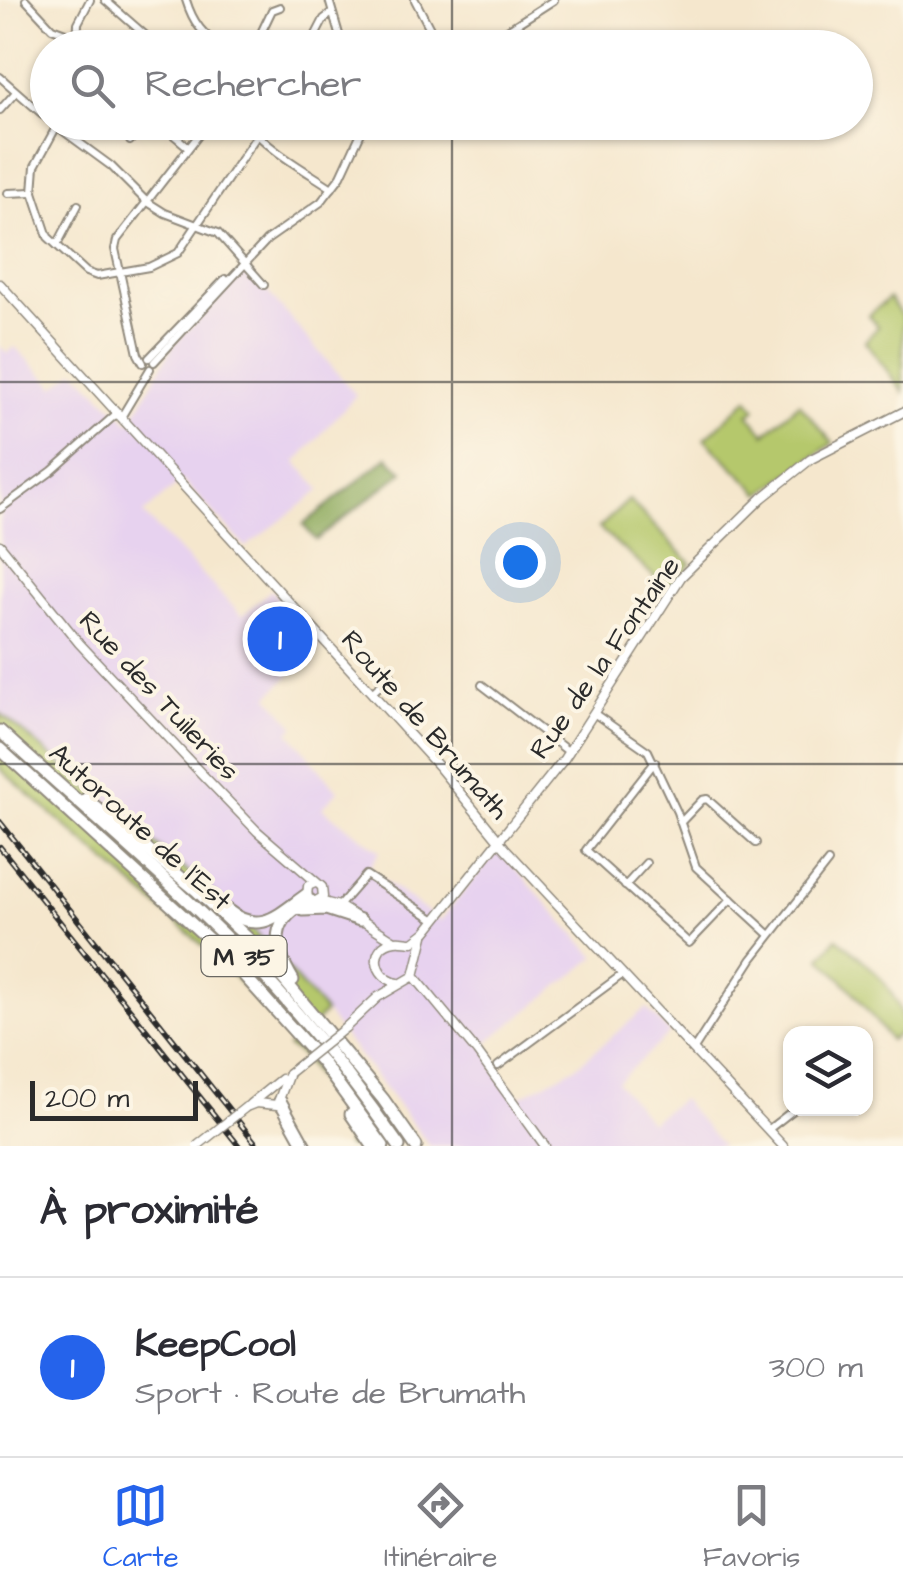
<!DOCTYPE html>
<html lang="fr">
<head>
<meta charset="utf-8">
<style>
	:root { --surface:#fff; --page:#f7f7f7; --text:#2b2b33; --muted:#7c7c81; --line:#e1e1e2; --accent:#2563eb }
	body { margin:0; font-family:"Architects Daughter",sans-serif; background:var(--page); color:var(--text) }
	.controls { position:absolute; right:30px; bottom:30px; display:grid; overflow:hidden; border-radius:20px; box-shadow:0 2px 8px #0004 }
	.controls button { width:90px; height:90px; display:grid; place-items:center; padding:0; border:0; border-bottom:2px solid var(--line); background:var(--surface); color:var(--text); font:50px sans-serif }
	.scale { position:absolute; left:30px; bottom:25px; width:168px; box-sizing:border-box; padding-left:10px; border:5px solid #2b2b2b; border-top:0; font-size:28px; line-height:35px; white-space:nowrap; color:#2b2b2b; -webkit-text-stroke:8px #fcf5e5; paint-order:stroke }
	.you { position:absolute; left:520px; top:562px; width:35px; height:35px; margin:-25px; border:8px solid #fff; border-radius:50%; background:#1a73e8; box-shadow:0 0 0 15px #1a73e833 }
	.badge { display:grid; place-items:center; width:65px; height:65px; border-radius:50%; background:var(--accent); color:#fff; font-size:32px; font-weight:700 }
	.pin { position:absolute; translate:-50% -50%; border:5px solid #fff; box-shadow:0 2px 10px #0006 }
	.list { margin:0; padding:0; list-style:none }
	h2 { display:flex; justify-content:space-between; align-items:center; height:130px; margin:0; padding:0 40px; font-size:42px }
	h2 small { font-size:32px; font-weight:400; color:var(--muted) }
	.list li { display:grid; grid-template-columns:65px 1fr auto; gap:30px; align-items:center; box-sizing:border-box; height:180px; padding:0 40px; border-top:2px solid var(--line) }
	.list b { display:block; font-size:38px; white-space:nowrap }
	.list p { margin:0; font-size:32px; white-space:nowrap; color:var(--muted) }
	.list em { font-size:32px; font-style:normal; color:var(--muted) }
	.icon { flex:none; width:55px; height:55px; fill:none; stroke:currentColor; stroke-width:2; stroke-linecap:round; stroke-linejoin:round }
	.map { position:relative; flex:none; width:903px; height:1146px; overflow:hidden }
	.search { position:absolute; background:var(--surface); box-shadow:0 2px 8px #0004; left:30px; right:30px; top:30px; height:110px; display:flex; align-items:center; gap:25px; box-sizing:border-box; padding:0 35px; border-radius:55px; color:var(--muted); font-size:38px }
	.sheet { height:310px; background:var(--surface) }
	nav { display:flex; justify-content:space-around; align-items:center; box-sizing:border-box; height:140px; border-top:2px solid var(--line); background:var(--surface); font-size:28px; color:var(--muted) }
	nav a { display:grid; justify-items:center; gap:5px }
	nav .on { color:var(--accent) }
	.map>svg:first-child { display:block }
	.built { fill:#e7d2ef }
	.green { fill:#b5c86c; stroke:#707a4c; stroke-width:2.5 }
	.forest { fill:#90ac60; stroke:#5e6c46; stroke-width:2.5 }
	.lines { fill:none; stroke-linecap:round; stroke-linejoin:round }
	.street-casing { stroke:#90897c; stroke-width:10 }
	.secondary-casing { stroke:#90897c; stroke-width:11 }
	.highway-casing { stroke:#90897c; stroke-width:15 }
	.street { stroke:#fff; stroke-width:6 }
	.secondary { stroke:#fff; stroke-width:8 }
	.highway { stroke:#fff; stroke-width:11 }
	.rail-casing { stroke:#2b2b2b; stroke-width:6 }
	.rail { stroke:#fcf5e5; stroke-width:2.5; stroke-dasharray:8; stroke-linecap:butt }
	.secondary-bridge-casing { stroke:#90897c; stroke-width:11; stroke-linecap:butt }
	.secondary-bridge { stroke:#fff; stroke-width:8 }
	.grid { fill:none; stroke:#2b2b2b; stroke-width:2.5; stroke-opacity:0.55 }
	.labels { text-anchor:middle; stroke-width:8; stroke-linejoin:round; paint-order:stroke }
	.shield { fill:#fcf5e5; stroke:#6a6863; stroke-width:2.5 }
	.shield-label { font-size:25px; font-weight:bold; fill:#2b2b2b }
	.street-label { font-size:28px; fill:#2b2b2b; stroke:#fcf5e5 }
</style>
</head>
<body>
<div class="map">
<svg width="903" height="1146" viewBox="0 0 903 1146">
	<rect width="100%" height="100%" fill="#fcf5e5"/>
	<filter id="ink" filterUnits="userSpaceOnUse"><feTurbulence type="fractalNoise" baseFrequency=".01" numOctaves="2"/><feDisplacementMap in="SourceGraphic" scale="20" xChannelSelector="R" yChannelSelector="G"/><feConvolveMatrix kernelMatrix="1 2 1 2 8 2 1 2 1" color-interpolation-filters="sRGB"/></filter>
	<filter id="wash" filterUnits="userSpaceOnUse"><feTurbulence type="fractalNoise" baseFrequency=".0048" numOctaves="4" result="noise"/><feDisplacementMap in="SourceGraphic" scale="40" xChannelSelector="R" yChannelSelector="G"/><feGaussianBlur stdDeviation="2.25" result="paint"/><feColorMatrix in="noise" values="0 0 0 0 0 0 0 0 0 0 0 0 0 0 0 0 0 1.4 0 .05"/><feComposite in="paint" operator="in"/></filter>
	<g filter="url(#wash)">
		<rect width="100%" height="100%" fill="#f5e7cd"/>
		<!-- built -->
		<path class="built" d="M248 269 356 395 296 462 321 490 246 547 182 480 143 514 242 616 271 590 320 644 269 696 295 726 289 732 338 791 322 808 380 851 368 869 440 921 498 850 596 957 484 1045 496 1062 493 1067 518 1098 577 1066 646 1008 670 1033 617 1082 650 1122 681 1099 722 1146H430L325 1012 239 915 0 713V346L7 353 15 347 55 387 75 370 130 423 173 346Z"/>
		<!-- green -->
		<g class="green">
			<path d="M889 298 903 318V392L865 341 878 327 869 315Z"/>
			<path d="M748 398 756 409 749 415 765 434 799 403 833 443 761 494 705 439Z"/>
			<path d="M629 500 691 563 672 584 657 579 599 528Z"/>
			<path d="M0 713 239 915 325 1012 296 1042 369 1146H347L349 1128 347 1119 300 1054 288 1047 294 1042 214 955 0 769Z"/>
			<path d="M837 938C866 961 903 992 903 1031L890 1040 851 989 821 958Z"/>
		</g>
		<!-- forest -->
		<path class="forest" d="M388 457 403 472 316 540 303 525Z"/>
	</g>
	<g filter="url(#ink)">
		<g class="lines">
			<defs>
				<g id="street">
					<path d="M26 0 52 28 76 37"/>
					<path d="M105 0 160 48"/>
					<path d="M186 0C193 23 203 35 223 48"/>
					<path d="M329 0 343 48"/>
					<path d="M415 0 440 48"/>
					<path d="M261 33 272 10 280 7"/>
					<path d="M77 48 78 23 90 0"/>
					<path d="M248 48 261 33H266L301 48"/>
					<path d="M309 48 324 19 332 13"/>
					<path d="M479 48 554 0"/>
					<path d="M0 77 48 119"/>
					<path d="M0 110 16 92"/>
					<path d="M51 122 111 166 146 201 165 213 218 233 264 285"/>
					<path d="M59 122 35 166 33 192 48 237 86 272 97 276 149 267 178 253 266 122"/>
					<path d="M158 122 188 147"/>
					<path d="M246 122C269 151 302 168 332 188"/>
					<path d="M130 141 145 122"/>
					<path d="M8 193 33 192"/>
					<path d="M57 245 78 205"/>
					<path d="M149 358 225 279"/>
					<path d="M154 362 267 240 321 202 341 176 366 122"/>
					<path d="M143 363 138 354 115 249 117 240 205 127 209 129"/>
					<path d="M0 509 52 471 114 416 123 414 150 369"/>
					<path d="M482 685 569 752"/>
					<path d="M372 693 391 675 387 667"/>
					<path d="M595 714 648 751 677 812 696 867 770 935"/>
					<path d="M655 762 586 850 689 943 731 899"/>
					<path d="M681 822 702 800 707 799 756 843"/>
					<path d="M625 886 646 863"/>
					<path d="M339 906 366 875 434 919"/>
					<path d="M694 1049 752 959 828 862"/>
					<path d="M866 1065V1064"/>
					<path d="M498 1066 623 974"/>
					<path d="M769 1129 796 1108"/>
				</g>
				<g id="secondary">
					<path d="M0 284 439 767 505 848 783 1146"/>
					<path d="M0 545 79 643 196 768 257 831 322 887 323 897 314 902 307 897 308 886 315 883"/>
					<path d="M319 901 339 906 393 940"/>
					<path d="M414 976 477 1052 545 1146"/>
					<path d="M398 983C373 978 368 945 395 941 401 940 407 942 413 942L426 932 564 759 681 577 762 498 811 459 903 412"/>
					<path d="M345 1028 378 997 414 976 424 936"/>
					<path d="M250 1104 281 1079"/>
					<path d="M246 1107 256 1103 277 1105 289 1073"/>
				</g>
				<g id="highway">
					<path d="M0 731C89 813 182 890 265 977 314 1030 358 1087 399 1146"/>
					<path d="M0 749 226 955 321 1061 383 1146"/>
					<path d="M86 799 196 890 256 946 383 1099 416 1146"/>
					<path d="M227 910C260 936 278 915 306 895"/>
					<path d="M303 910 326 909 360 920"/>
					<path d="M293 980C273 947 268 918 311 901"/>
					<path d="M280 1101 305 1146"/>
					<path d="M351 1114 373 1146"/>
				</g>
			</defs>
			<!-- street casing -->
			<use href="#street" class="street-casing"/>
			<!-- secondary casing -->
			<use href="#secondary" class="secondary-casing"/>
			<!-- highway casing -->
			<use href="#highway" class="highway-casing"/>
			<!-- street -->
			<use href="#street" class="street"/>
			<!-- secondary -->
			<use href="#secondary" class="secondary"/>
			<!-- highway -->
			<use href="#highway" class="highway"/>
			<defs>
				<g id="rail">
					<path d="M0 822 258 1146"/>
					<path d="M0 847 239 1146"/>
				</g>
			</defs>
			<!-- rail casing -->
			<use href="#rail" class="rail-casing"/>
			<!-- rail -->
			<use href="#rail" class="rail"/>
			<defs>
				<g id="secondary-bridge">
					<path d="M289 1073 345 1028"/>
					<path d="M197 1146 246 1107"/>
				</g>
			</defs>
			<!-- secondary-bridge casing -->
			<use href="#secondary-bridge" class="secondary-bridge-casing"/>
			<!-- secondary-bridge -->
			<use href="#secondary-bridge" class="secondary-bridge"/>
		</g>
	</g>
	<!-- grid -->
	<path class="grid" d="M452 0V48M452 122V1146M0 382H903M0 764H903"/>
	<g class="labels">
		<!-- shield labels -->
		<rect class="shield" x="201.5" y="936" width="85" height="40" rx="8"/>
		<g class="shield-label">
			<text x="244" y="965">M 35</text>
		</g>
		<!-- street labels -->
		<g class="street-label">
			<text transform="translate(604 657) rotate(-55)" y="10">Rue de la Fontaine</text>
			<text transform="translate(160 695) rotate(47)" y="10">Rue des Tuileries</text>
			<text transform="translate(426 724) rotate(49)" y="10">Route de Brumath</text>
			<text transform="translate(141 826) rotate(42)" y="10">Autoroute de l’Est</text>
		</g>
	</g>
</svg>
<div class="controls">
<button><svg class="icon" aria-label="layers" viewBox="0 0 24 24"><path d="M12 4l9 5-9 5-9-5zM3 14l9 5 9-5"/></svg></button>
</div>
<div class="scale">200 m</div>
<div class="you"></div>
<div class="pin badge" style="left:280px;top:639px">1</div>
<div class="search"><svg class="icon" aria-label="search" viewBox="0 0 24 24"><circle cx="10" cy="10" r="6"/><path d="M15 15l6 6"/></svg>Rechercher</div>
</div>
<section class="sheet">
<h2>À proximité<small></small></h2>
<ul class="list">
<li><span class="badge">1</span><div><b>KeepCool</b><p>Sport · Route de Brumath</p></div><em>300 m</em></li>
</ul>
</section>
<nav>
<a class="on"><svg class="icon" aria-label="map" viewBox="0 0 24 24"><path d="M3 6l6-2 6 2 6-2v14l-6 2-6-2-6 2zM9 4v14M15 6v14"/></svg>Carte</a>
<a><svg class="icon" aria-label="directions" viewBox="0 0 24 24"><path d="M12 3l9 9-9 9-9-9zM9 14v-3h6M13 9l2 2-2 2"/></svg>Itinéraire</a>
<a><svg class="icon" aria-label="saved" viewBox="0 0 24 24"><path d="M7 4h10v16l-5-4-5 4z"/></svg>Favoris</a>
</nav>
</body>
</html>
